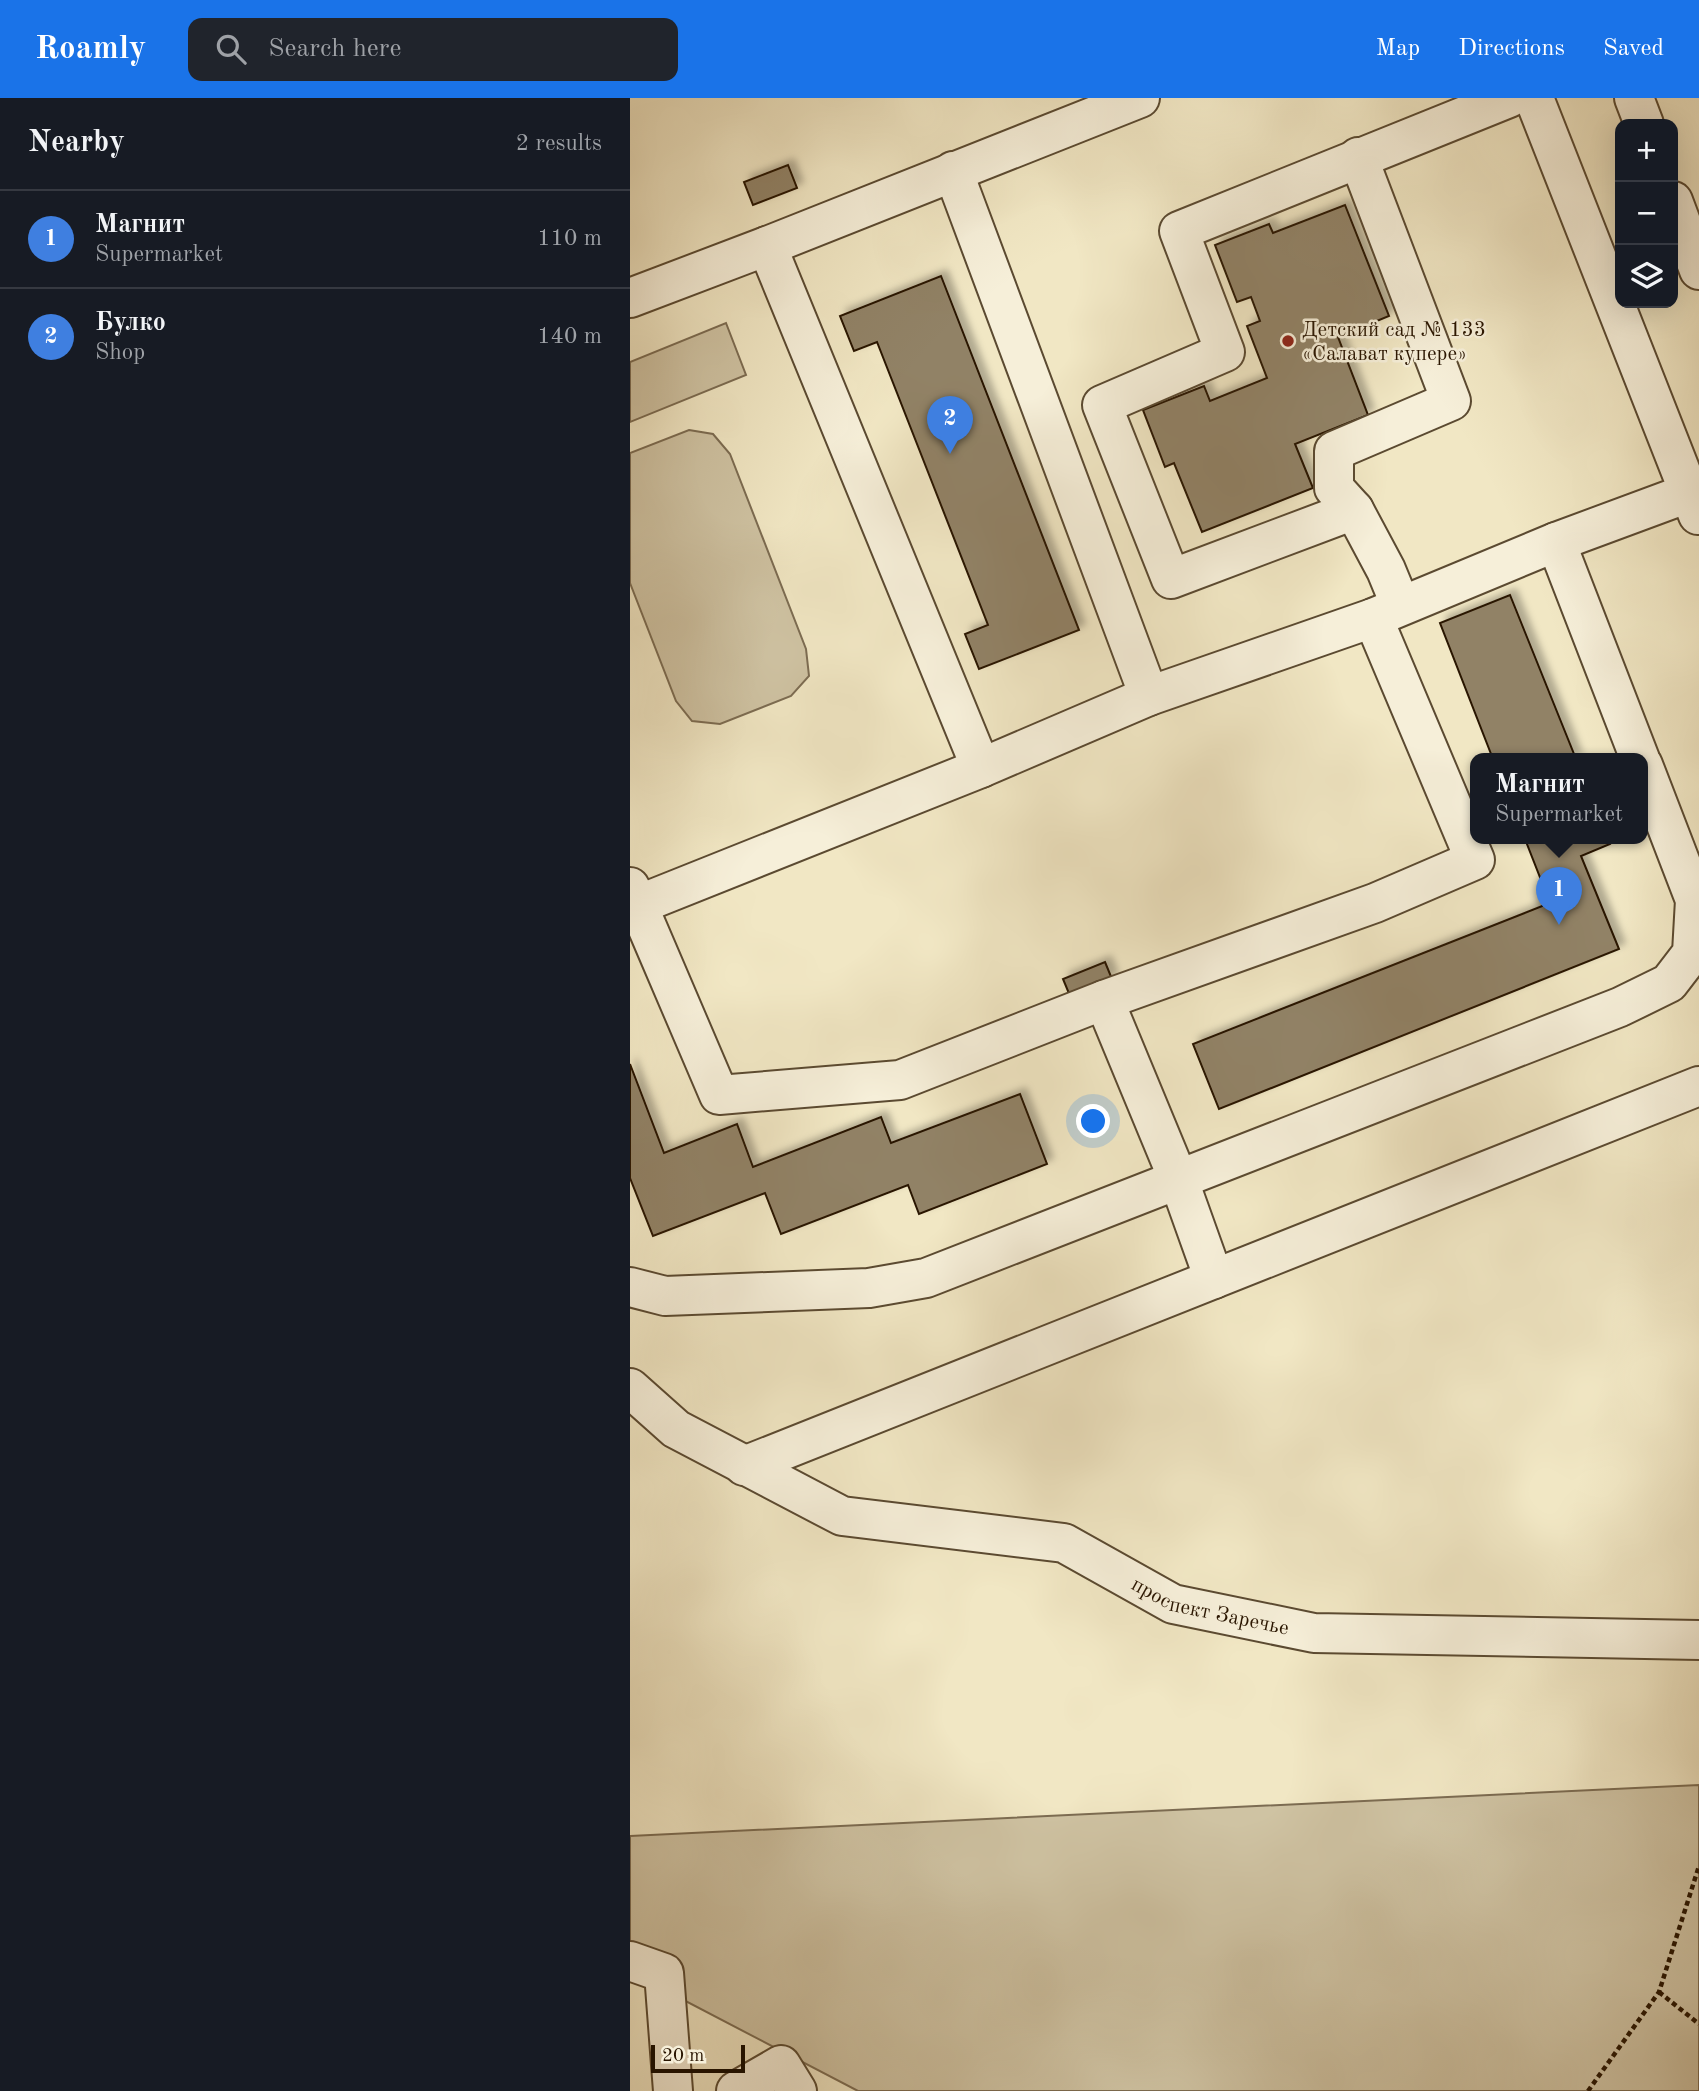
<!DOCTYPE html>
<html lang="en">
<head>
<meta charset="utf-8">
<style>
	:root { --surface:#171b24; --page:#20242c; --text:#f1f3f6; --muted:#9ea1a6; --line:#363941; --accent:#1a73e8 }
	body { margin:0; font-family:"Old Standard TT",serif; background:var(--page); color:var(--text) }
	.controls { position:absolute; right:21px; top:21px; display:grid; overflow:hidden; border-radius:14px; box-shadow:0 7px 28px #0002 }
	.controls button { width:63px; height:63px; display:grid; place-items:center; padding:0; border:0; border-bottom:2px solid var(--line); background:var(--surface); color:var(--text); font:35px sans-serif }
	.scale { position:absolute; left:21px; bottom:18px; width:94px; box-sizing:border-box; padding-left:7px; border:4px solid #291500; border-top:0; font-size:19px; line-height:24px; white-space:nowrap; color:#291500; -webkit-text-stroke:5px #f6efd9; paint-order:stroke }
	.you { position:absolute; left:464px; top:1024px; width:24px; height:24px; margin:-18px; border:5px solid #fff; border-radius:50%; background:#1a73e8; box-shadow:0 0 0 10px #1a73e833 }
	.badge { display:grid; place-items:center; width:46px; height:46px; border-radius:50%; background:var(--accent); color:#fff; font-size:23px; font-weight:700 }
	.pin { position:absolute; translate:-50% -58px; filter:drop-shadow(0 2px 4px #0008) }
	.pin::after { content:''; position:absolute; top:37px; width:24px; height:21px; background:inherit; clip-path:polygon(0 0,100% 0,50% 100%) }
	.popup { position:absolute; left:840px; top:655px; width:178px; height:91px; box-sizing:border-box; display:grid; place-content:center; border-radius:14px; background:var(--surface); filter:drop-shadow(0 2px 5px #0005); font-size:23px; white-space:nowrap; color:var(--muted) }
	.popup b { font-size:26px; color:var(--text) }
	.popup::after { content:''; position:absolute; left:50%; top:100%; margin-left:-14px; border:14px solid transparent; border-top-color:var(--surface) }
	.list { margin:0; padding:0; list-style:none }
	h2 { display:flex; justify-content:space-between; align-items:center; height:91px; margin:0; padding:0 28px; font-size:30px }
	h2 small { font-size:23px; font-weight:400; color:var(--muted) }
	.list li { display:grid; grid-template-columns:46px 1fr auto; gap:21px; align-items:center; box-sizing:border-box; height:98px; padding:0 28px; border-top:2px solid var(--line) }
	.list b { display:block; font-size:26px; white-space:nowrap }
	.list p { margin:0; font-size:23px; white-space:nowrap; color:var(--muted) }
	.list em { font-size:23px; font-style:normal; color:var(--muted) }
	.icon { flex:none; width:38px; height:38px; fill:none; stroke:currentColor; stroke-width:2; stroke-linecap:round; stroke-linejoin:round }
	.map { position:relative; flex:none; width:1069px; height:1993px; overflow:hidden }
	header { display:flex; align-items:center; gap:42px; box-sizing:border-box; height:98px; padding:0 35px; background:var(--accent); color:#fff }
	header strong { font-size:33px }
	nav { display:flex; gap:38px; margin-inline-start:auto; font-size:24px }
	.search { width:490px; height:63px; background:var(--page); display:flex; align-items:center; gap:18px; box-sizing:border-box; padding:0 24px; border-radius:14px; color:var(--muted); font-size:26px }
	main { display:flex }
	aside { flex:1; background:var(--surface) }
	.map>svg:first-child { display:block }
	.green { fill:#cfc3a3; stroke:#7c6c52; stroke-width:2 }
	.building { fill:#918266; stroke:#291500; stroke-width:2; filter:url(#shadow) }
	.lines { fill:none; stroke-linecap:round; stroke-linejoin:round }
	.minor-casing { stroke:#5b4a31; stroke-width:42 }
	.path { stroke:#291500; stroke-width:4.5; stroke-dasharray:5 3.5; stroke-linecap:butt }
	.minor { stroke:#f6efd9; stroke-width:38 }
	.poi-dot { fill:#8f2418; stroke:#f6efd9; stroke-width:2.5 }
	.labels { text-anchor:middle; stroke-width:5; stroke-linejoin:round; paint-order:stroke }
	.poi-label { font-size:21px; fill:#291500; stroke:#f6efd9; text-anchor:start }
	.street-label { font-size:21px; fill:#291500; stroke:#f6efd9 }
</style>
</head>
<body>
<header>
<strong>Roamly</strong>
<div class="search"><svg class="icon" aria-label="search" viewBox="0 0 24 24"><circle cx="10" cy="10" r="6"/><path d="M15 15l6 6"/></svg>Search here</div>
<nav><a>Map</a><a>Directions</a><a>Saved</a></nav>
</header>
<main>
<aside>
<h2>Nearby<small>2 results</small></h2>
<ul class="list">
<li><span class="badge" style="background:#3f7fe0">1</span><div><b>Магнит</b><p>Supermarket</p></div><em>110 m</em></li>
<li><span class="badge" style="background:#3f7fe0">2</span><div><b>Булко</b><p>Shop</p></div><em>140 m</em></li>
</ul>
</aside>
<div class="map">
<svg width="1069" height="1993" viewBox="0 0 1069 1993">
	<defs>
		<filter id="shadow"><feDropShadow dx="6" dy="-6" stdDeviation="3.5" flood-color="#0004"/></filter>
	</defs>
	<rect width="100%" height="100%" fill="#f1e7c4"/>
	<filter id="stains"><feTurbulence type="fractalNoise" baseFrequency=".00286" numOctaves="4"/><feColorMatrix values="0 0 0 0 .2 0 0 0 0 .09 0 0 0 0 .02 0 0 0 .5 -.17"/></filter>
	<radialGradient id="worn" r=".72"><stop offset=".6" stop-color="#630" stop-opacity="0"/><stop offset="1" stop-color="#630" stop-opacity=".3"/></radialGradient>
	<!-- green -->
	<g class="green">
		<path d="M96 225 116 277 0 324V264Z"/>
		<path d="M59 332 83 336 100 356 176 551 179 578 161 598 90 626 62 623 46 603 0 485V355Z"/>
		<path d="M1069 1687V1993H228L0 1874V1738Z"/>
	</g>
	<!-- building -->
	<g class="building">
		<path d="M158 67 167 90 123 107 114 84Z"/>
		<path d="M715 107 759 218 708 239 738 317 665 346 683 390 572 434 544 365 535 369 513 312 574 288 580 303 637 280 617 228 630 223 621 199 607 204 585 147 639 126 643 135Z"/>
		<path d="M311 178 449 532 349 571 335 536 358 527 247 244 224 253 210 218Z"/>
		<path d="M880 497 946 661H863L810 525Z"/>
		<path d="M895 741H978L980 746 951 758 989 851 589 1011 563 946 920 805Z"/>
		<path d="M475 864 482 881 440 898 433 881Z"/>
		<path d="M0 966 34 1055 107 1026 123 1069 251 1019 261 1045 390 996 417 1066 289 1116 278 1087 151 1136 135 1095 23 1138 0 1080Z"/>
	</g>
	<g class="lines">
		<defs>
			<g id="minor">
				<path d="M904 0 1068 417"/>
				<path d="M1004 0 1014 26"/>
				<path d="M323 73 519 598"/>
				<path d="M1043 103 1069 172"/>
				<path d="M0 200 137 148"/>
				<path d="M724 412 704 390V353L821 303 728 59"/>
				<path d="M926 444 1010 661"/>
				<path d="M770 506 756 472 724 412 541 481 472 307 595 254 549 133 879 0"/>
				<path d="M351 670 137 148 510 0"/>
				<path d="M0 789 89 997 270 982 474 902 745 805 845 762 743 520"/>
				<path d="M0 810 351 670 519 598 743 520 926 444 1069 391"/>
				<path d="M474 902 549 1083 584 1181"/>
				<path d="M0 1189 35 1198 239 1190 296 1180 990 909 1039 885 1062 855 1065 802 1013 667"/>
				<path id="s1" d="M0 1290 46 1331 212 1418 434 1445 543 1506 684 1535 1069 1542"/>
				<path d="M114 1368 1069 988"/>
				<path d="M0 1863 34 1875 43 1993"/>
				<path d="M106 1993 151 1967 167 1993"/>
			</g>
		</defs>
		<!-- minor casing -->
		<use href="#minor" class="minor-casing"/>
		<!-- path -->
		<g class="path">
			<path d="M1029 1894 1069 1926"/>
			<path d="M958 1993 1029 1894 1069 1768"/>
		</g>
		<!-- minor -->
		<use href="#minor" class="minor"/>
	</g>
	<!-- markers -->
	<circle class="poi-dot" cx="658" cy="243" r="7"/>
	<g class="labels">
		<!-- poi labels -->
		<g class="poi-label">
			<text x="672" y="238">Детский сад № 133<tspan x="672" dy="24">«Салават купере»</tspan></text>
		</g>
		<!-- street labels -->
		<g class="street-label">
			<text dy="7" stroke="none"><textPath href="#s1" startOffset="634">проспект Заречье</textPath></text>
		</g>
	</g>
	<rect width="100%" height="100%" filter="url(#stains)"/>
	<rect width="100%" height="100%" fill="url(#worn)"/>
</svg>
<div class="controls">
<button>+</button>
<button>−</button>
<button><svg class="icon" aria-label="layers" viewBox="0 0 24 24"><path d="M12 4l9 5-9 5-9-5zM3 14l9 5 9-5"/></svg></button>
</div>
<div class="scale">20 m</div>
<div class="you"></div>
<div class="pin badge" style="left:929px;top:827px;background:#3f7fe0">1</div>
<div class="popup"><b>Магнит</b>Supermarket</div>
<div class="pin badge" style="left:320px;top:356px;background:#3f7fe0">2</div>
</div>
</main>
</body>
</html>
